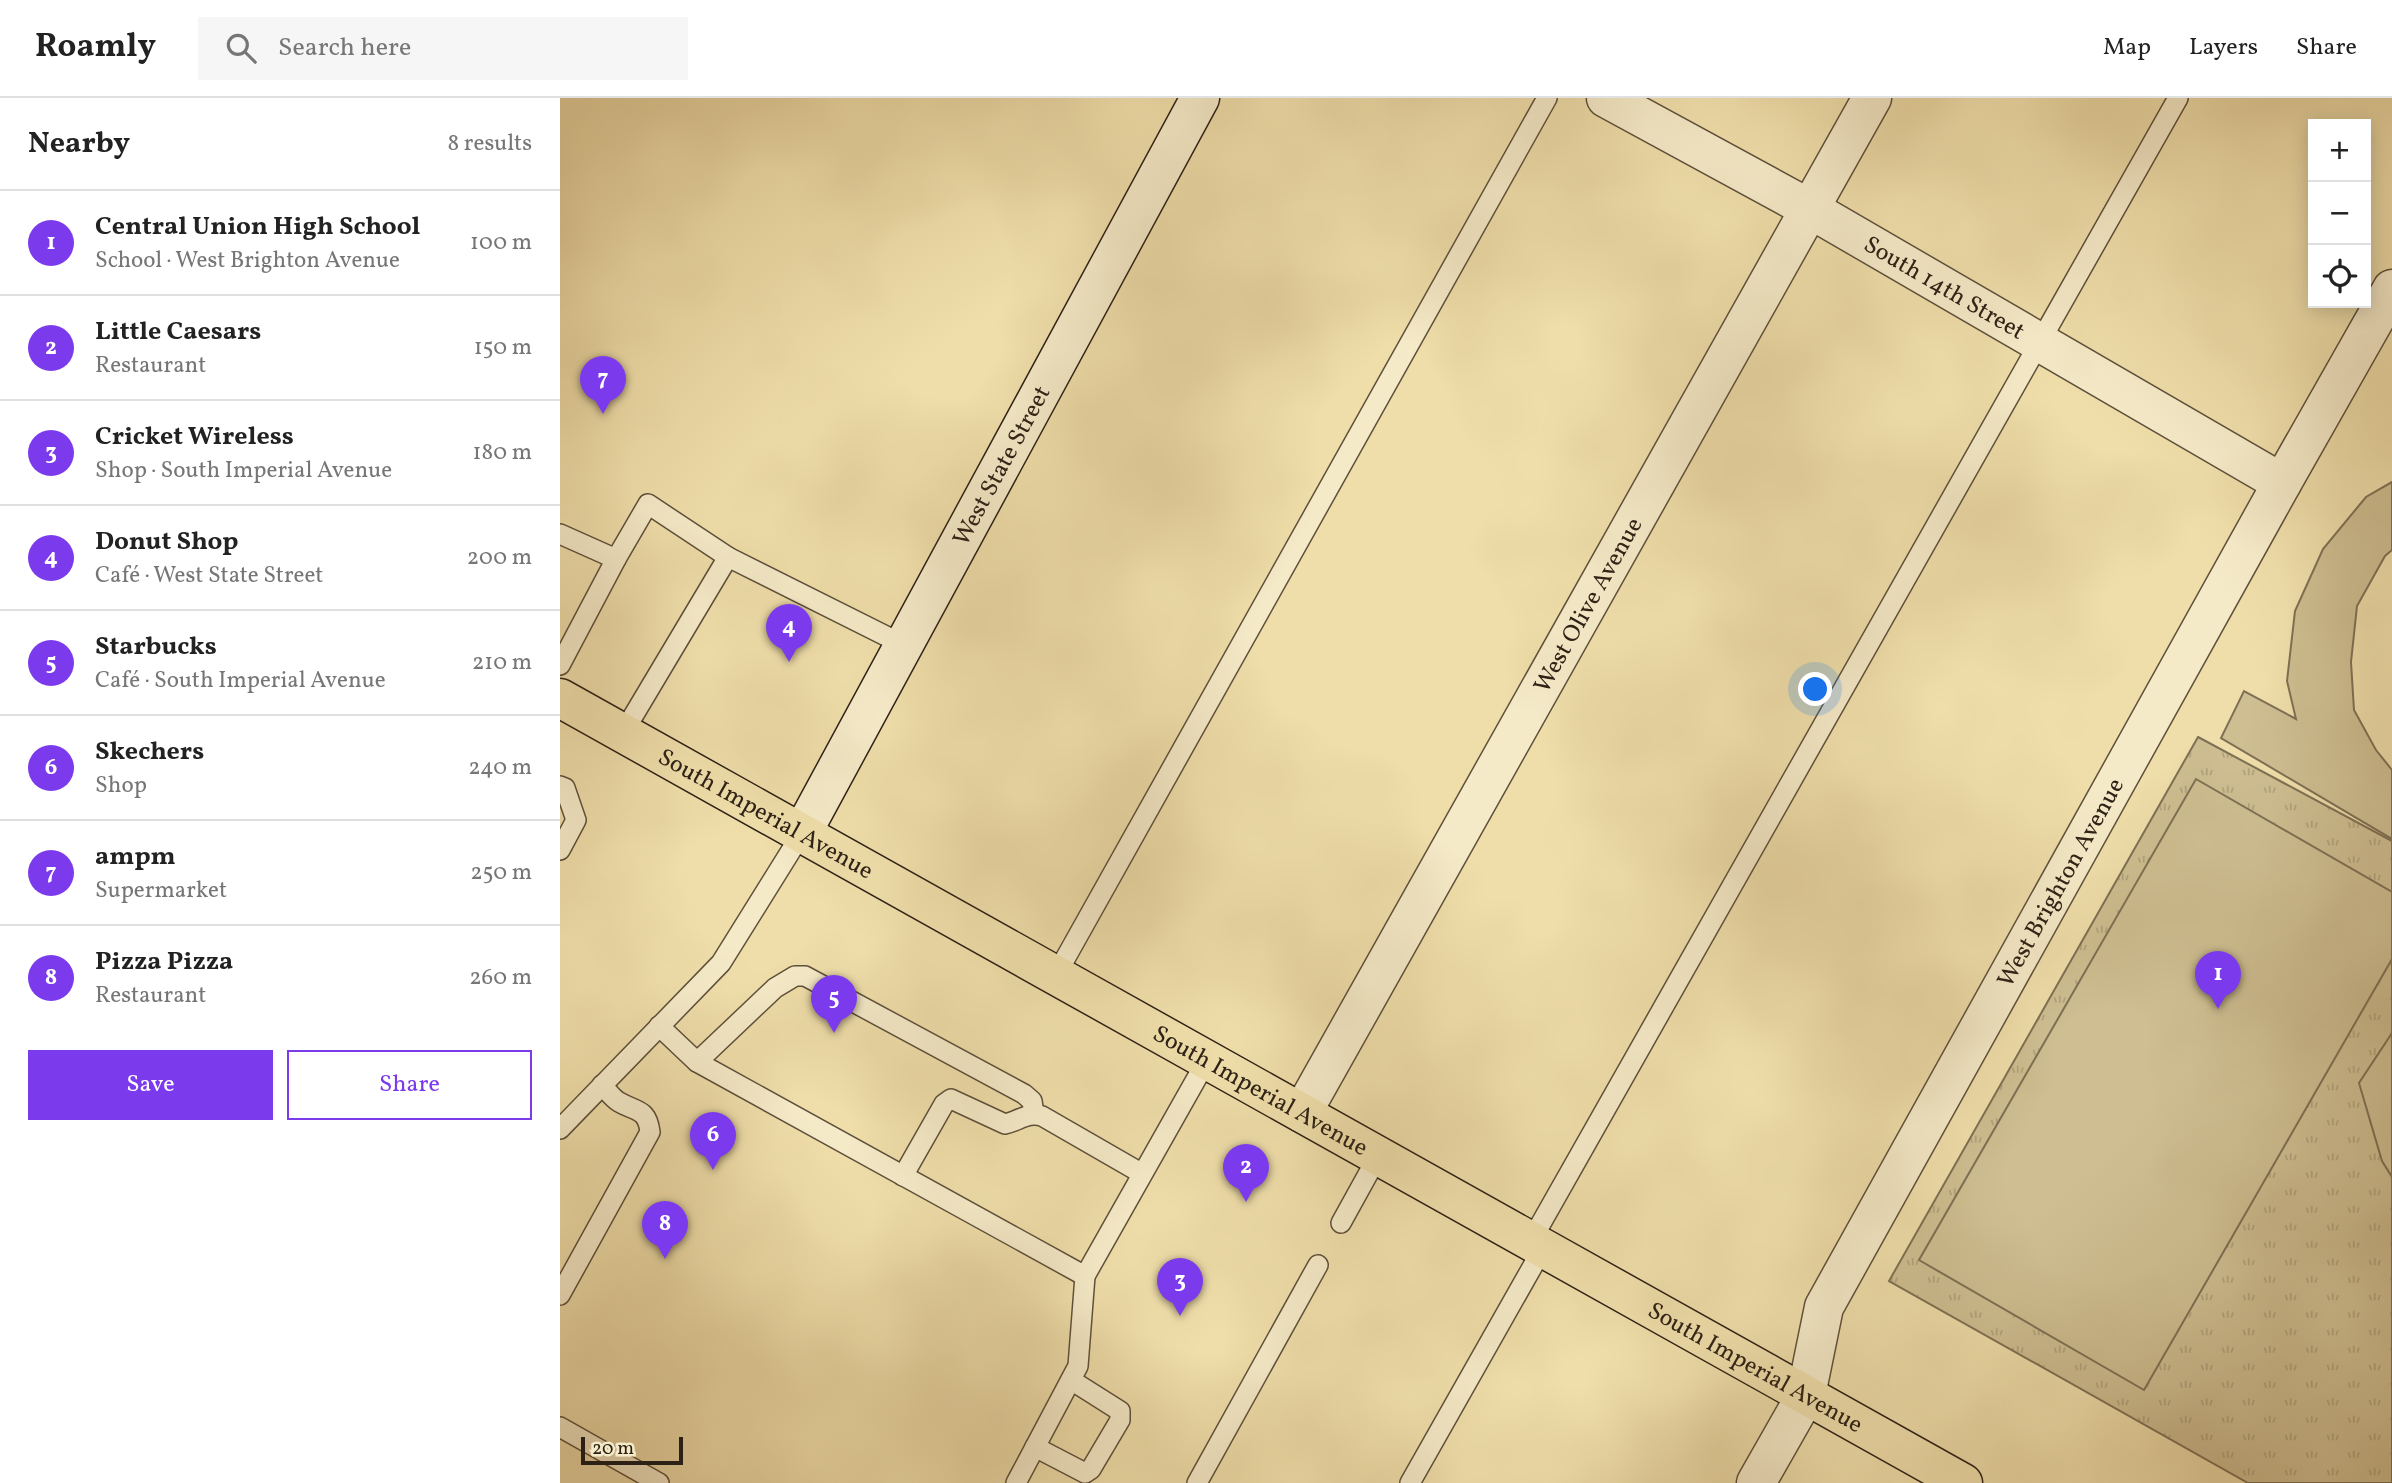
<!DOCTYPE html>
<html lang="en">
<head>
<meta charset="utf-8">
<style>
	:root { --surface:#fff; --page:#f6f6f6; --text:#222; --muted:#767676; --line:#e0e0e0; --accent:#7c3aed }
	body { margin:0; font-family:Vollkorn,serif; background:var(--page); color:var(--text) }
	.controls { position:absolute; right:21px; top:21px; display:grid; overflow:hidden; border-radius:0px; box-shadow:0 4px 18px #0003 }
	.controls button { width:63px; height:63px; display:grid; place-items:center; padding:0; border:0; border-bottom:2px solid var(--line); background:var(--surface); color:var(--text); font:35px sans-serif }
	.scale { position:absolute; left:21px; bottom:18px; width:102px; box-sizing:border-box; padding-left:7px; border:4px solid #2d2116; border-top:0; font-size:19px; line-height:24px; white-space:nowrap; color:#2d2116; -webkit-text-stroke:5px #f5eac8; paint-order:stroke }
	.you { position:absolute; left:1256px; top:592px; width:24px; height:24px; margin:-18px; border:5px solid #fff; border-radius:50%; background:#1a73e8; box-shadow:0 0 0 10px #1a73e833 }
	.badge { display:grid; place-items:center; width:46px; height:46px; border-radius:50%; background:var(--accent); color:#fff; font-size:23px; font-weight:700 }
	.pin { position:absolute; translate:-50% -58px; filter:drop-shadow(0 2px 4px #0008) }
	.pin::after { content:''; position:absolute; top:37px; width:24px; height:21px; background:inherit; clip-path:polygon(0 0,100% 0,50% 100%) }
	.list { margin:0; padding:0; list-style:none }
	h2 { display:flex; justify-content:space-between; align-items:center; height:91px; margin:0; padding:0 28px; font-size:30px }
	h2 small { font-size:23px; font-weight:400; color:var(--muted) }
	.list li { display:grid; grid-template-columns:46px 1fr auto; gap:21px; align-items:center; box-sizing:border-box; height:105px; padding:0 28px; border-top:2px solid var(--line) }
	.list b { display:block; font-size:26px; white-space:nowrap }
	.list p { margin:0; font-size:23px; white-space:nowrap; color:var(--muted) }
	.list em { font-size:23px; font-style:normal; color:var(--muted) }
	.actions { display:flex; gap:14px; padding:21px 28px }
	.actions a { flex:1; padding:16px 0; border:2px solid var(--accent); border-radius:0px; text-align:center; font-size:24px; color:var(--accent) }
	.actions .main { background:var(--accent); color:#fff }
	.icon { flex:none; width:38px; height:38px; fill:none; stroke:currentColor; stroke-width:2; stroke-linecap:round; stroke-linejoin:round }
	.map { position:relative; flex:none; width:1832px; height:1385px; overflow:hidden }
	header { display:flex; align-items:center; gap:42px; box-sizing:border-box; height:98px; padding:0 35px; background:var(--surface); border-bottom:2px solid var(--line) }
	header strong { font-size:33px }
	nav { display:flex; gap:38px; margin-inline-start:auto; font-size:24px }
	.search { width:490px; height:63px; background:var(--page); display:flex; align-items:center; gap:18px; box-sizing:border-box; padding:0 24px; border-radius:0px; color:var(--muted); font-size:26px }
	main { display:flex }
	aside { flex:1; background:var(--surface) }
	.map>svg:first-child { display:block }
	.grass { fill:url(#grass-tufts); stroke:#7e7054; stroke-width:2 }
	.park { fill:#cebe91; stroke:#7e7054; stroke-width:2 }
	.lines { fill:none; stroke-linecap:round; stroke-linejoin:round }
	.lane-casing { stroke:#5e503b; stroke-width:22 }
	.street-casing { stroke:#5e503b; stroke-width:41 }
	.secondary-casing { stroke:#2d2116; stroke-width:41 }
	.highway-casing { stroke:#2d2116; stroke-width:41 }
	.lane { stroke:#f5eac8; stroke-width:19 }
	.street { stroke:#f5eac8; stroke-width:38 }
	.secondary { stroke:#f5eac8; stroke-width:38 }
	.highway { stroke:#efdeaa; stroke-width:38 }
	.labels { text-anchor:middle; stroke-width:5; stroke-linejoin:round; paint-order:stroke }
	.street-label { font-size:24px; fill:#2d2116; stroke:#f5eac8 }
</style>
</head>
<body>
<header>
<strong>Roamly</strong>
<div class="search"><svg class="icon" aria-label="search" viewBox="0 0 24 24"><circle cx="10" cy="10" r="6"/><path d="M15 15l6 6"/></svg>Search here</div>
<nav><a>Map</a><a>Layers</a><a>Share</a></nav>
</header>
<main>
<aside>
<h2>Nearby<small>8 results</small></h2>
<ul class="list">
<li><span class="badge">1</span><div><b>Central Union High School</b><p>School · West Brighton Avenue</p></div><em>100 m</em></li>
<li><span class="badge">2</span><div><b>Little Caesars</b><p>Restaurant</p></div><em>150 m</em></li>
<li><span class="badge">3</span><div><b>Cricket Wireless</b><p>Shop · South Imperial Avenue</p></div><em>180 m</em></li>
<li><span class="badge">4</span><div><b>Donut Shop</b><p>Café · West State Street</p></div><em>200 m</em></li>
<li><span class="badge">5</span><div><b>Starbucks</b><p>Café · South Imperial Avenue</p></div><em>210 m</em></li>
<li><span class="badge">6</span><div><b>Skechers</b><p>Shop</p></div><em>240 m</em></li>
<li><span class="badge">7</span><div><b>ampm</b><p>Supermarket</p></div><em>250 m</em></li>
<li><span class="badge">8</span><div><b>Pizza Pizza</b><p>Restaurant</p></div><em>260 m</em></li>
</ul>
<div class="actions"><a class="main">Save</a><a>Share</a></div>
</aside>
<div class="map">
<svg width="1832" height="1385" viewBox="0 0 1832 1385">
	<defs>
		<pattern id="grass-tufts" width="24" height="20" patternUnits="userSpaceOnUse" patternTransform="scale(1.75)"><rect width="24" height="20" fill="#cebe91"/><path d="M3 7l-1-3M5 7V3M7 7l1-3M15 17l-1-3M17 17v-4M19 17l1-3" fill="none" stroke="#b1a37c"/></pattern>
	</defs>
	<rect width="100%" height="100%" fill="#efdeaa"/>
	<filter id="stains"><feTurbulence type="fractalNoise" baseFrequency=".00286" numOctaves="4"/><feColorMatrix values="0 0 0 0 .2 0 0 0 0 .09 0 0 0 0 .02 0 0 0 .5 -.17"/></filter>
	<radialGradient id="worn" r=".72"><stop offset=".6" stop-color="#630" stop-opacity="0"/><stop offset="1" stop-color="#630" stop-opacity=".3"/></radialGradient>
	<!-- grass -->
	<path class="grass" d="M1638 639 1832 743V1385H1688L1329 1183Z"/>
	<!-- park -->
	<g class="park">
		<path d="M1832 384V452L1825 458 1797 508 1791 564 1794 612 1816 652 1832 672V741L1661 640 1684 593 1736 621 1727 583 1735 513 1763 451 1806 399Z"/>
		<path d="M1636 681 1832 794V861L1584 1292 1359 1162Z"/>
		<path d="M1832 935V1079L1822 1063 1799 985Z"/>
	</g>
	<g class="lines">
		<defs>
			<g id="lane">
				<path d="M0 436 56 461 0 567"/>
				<path d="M56 461 88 406 168 459"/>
				<path d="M63 635 168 459 344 547"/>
				<path d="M0 688 5 690 16 722 0 752"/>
				<path d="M496 877 987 0"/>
				<path d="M99 928 137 964 525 1178 647 962"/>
				<path d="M137 964 215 890 235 878H245L464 996 472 1003 474 1016"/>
				<path d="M0 1031 161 865 242 735"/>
				<path d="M343 1078 384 1006 391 1001 445 1026C459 1023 467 1014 482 1018L581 1075"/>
				<path d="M781 1125 818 1058"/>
				<path d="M971 1143 1618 0"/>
				<path d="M0 1197 90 1034C87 1010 76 1014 59 1004 52 1000 47 992 42 987"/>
				<path d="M0 1329 99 1385"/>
				<path d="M475 1349 525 1375 531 1371 560 1322V1313L511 1282"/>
				<path d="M456 1385 518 1268 525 1178"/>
				<path d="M637 1385 758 1167"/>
				<path d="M850 1385 983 1150"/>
			</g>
			<g id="street">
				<path id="s1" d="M1046 0 1250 111 1722 385"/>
				<path id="s2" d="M742 1015 1312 0"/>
				<path id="s3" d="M1196 1385 1246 1297 1264 1209 1722 385 1832 191"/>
			</g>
			<g id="secondary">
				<path id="s4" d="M242 735 640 0"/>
			</g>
			<g id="highway">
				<path id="s5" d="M0 600 1403 1385"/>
			</g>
		</defs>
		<!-- lane casing -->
		<use href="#lane" class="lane-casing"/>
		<!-- street casing -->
		<use href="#street" class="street-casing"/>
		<!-- secondary casing -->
		<use href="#secondary" class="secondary-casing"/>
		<!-- highway casing -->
		<use href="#highway" class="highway-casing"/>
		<!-- lane -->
		<use href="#lane" class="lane"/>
		<!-- street -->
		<use href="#street" class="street"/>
		<!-- secondary -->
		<use href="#secondary" class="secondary"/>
		<!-- highway -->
		<use href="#highway" class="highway"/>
	</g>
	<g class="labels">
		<!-- street labels -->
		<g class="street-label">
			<text dy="8" stroke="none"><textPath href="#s1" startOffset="388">South 14th Street</textPath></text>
			<text dy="8" stroke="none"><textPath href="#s4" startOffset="418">West State Street</textPath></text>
			<text dy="8" stroke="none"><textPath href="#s2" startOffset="583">West Olive Avenue</textPath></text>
			<text dy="8" stroke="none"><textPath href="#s5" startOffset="236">South Imperial Avenue</textPath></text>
			<text dy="8" stroke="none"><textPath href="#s3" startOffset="677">West Brighton Avenue</textPath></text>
			<text dy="8" stroke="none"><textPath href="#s5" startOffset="803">South Imperial Avenue</textPath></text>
			<text dy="8" stroke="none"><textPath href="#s5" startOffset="1370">South Imperial Avenue</textPath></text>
		</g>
	</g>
	<rect width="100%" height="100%" filter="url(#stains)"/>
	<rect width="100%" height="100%" fill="url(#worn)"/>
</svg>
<div class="controls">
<button>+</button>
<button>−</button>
<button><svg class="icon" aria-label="locate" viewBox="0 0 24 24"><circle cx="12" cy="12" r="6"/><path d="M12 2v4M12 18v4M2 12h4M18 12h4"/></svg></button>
</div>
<div class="scale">20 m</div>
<div class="you"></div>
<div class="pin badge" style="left:1658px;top:911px">1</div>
<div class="pin badge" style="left:686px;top:1104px">2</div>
<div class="pin badge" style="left:620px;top:1218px">3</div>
<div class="pin badge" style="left:229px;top:564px">4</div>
<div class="pin badge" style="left:274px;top:935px">5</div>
<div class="pin badge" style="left:153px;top:1072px">6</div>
<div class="pin badge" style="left:43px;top:316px">7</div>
<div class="pin badge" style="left:105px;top:1161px">8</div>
</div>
</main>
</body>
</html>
